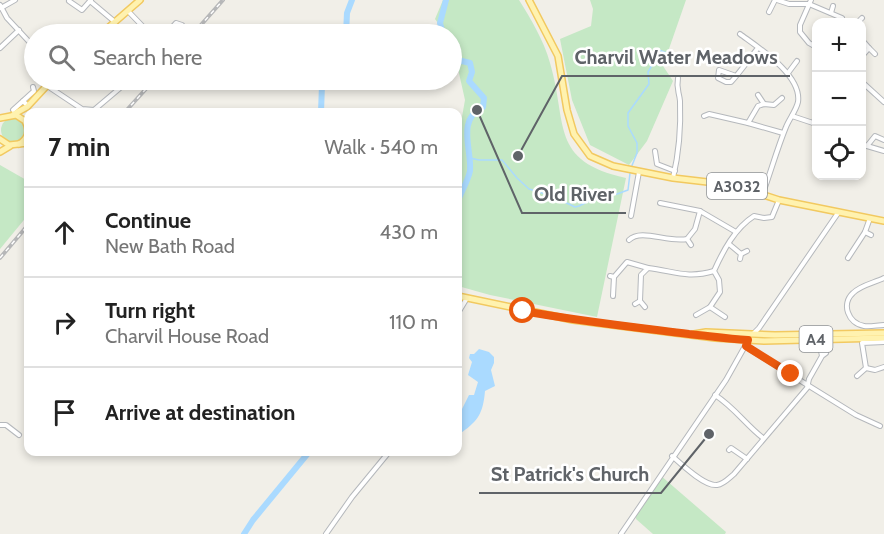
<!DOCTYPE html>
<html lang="en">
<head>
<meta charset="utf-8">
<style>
	:root { --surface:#fff; --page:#f2f2f2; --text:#222; --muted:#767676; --line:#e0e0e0 }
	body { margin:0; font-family:Cabin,sans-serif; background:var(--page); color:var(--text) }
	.controls { position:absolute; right:18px; top:18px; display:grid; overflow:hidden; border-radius:12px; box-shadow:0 3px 9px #0003 }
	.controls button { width:54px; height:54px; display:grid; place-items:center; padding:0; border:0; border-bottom:2px solid var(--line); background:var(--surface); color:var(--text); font:30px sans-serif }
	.stop { position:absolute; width:18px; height:18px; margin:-14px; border:4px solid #ea580c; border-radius:50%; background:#fff }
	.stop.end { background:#ea580c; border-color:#fff; box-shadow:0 2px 6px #0008 }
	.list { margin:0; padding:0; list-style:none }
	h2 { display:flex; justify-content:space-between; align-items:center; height:78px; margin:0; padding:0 24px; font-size:26px }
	h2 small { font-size:20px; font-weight:400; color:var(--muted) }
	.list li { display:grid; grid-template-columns:39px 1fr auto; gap:18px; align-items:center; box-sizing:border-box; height:90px; padding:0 24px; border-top:2px solid var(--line) }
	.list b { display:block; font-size:22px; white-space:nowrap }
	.list p { margin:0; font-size:20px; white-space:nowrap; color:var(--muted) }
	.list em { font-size:20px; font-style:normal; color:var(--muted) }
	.icon { flex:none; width:33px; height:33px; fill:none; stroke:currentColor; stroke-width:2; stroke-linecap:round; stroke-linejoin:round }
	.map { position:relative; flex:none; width:884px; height:534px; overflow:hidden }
	.search { position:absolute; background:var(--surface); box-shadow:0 3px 9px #0003; left:24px; top:24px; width:438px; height:66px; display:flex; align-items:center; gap:15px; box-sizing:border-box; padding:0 21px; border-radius:33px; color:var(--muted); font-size:22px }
	.panel { position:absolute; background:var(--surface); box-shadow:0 3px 9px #0003; left:24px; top:108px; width:438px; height:348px; border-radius:12px }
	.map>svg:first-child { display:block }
	.green { fill:#c5e8c5 }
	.water { fill:#aadaff }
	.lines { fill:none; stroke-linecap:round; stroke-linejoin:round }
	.stream { stroke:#aadaff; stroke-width:1.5 }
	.river { stroke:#aadaff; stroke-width:6 }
	.minor-casing { stroke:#b5b8bc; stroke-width:6 }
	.primary-casing { stroke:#f2c960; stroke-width:8 }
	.minor { stroke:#fff; stroke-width:4 }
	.primary { stroke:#fff2af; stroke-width:5 }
	.rail-casing { stroke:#b6b7b8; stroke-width:4 }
	.rail { stroke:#fff; stroke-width:1.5; stroke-dasharray:4.5; stroke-linecap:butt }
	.route { stroke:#ea580c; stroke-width:8 }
	.labels { text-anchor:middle; stroke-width:5; stroke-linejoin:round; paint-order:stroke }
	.shield { fill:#fff; stroke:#8f9295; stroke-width:1.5 }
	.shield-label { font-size:16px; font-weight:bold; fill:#5f6368 }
	.leader { fill:none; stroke:#5f6368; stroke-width:2 }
	.callout-dot { fill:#5f6368; stroke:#fff; stroke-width:2 }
	.callout-label { font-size:20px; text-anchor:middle; font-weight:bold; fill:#5f6368; stroke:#fff; stroke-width:5; stroke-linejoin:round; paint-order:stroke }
</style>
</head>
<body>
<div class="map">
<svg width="884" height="534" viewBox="0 0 884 534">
	<rect width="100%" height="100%" fill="#f1efe8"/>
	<!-- green -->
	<g class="green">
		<path d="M443 0H519C531 19 544 41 550 63 568 124 549 161 626 178L597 317 490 295 458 286V139L465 100 452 42V34H446L435 19Z"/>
		<path d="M590 0H686L663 66 673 81 647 141 629 165 590 145 572 100 560 39 591 26 593 9Z"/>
		<circle cx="13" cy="130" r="12"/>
		<path d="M0 165 28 181V215L0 249Z"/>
		<path d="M660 475 726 532 725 534H653L636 519V513Z"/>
	</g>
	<!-- water -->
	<path class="water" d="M479 349 489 352 494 357V363L491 370 495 386 485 391C483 415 477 422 458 435V417L469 395H474L478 382 468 375 472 362 469 358 470 354H474Z"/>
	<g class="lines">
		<!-- stream -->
		<g class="stream">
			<path d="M470 158 479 160H502L517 178 529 189 552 196 575 207 579 206 605 193 617 194 628 190 630 173"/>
			<path d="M631 168 637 153V143L628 126V113L649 84 648 72 654 62 652 52 659 50 669 54"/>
		</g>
		<!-- river -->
		<g class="river">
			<path d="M346 34 347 13 352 0"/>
			<path d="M443 34 440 23 446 0"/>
			<path d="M452 58 456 63 462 61 470 63 472 72 469 81 484 98 483 107C456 120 472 149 470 171 468 181 461 192 458 201"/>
			<path d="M320 80 322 85 321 112"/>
			<path d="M244 534 253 520 309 452"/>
		</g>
		<defs>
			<g id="minor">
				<path d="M91 0 90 1 115 22"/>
				<path d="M777 0 789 4H809L842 18"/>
				<path d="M811 0 800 25V32L809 43 816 47"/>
				<path d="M69 1 82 10 90 1"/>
				<path d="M0 5 7 18 34 47"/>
				<path d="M1 8 15 0"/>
				<path d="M128 11 150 34"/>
				<path d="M769 12 775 0"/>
				<path d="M831 13 833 6"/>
				<path d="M858 22 862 18"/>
				<path d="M166 34 176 23 182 25"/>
				<path d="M740 34C759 48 802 75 798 102 796 111 789 119 786 127 777 149 771 171 763 193"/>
				<path d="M862 40 869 48"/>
				<path d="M0 48 19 30"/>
				<path d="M862 56 869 48 875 54"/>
				<path d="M788 73 797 61"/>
				<path d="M736 76 719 70 718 78 726 82H731C741 71 749 59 758 48"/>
				<path d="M862 82 884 102"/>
				<path d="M46 85 82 109 94 110 120 88"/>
				<path d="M758 95 764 104"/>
				<path d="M23 101 34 91 33 87"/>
				<path d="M13 110 23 101 28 106"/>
				<path d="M704 116 709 114 748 123 783 133"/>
				<path d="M792 116 816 124"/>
				<path d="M748 123 758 106 764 104 774 105 782 98"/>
				<path d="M814 123 816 115"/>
				<path d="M862 145 867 146 875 136 884 140"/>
				<path d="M867 146 884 151"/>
				<path d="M655 151 657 164 675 171"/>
				<path d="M673 178C679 153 681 127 680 101 679 91 676 89 678 78"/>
				<path d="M660 203 700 211 736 232"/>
				<path d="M631 216 639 172"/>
				<path d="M865 232 871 235"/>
				<path d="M687 239 691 245"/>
				<path d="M629 240C641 228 668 243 687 239L695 229 700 211"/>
				<path d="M729 244 741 254 740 259"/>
				<path d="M741 254 747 251"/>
				<path d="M848 258 865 232 870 218"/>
				<path d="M648 268C674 271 687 279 714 271"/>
				<path d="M610 276 614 277 627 262 648 268 641 275 640 301 635 304"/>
				<path d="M884 278C874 283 861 285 853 293 841 304 848 323 864 326 870 327 878 325 884 325"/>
				<path d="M613 296 614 277"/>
				<path d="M640 301 645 307"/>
				<path d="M710 307 725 317"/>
				<path d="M458 313 467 298"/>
				<path d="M696 315 710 307 720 292 719 280 714 271C723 251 735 228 754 216L764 218 772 217 779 200"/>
				<path d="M753 334 759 328 838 213"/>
				<path d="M746 347 856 415 880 426"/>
				<path d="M866 368 875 370 884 367"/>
				<path d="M857 376 866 368 862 343 884 342"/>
				<path d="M715 395C734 407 746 425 763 438"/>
				<path d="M0 425H6L19 435"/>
				<path d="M729 450 731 448 747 459"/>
				<path d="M672 456C681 464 705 487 717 485 724 484 729 478 734 474L807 388 809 379 822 356 821 351 824 350 826 353 822 356"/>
				<path d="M326 534 352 497 389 452"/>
				<path d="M621 534 726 380 749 339"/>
			</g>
			<g id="primary">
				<path d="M529 0 558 56 567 110 574 134 590 156 613 166 673 178 733 185 779 200 884 221"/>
				<path d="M101 34 140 0"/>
				<path d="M14 114 27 107 52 80"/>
				<path d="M0 118 16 115 25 121C30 130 28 139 19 144"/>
				<path d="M0 139 9 145 28 143"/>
				<path d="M0 152 10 146"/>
				<path d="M458 296 573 320 715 338 764 341 884 338"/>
				<path d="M694 334 706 332 775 335 884 333"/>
			</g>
		</defs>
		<!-- minor casing -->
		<use href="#minor" class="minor-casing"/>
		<!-- primary casing -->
		<use href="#primary" class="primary-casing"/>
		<!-- minor -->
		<use href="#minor" class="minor"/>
		<!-- primary -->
		<use href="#primary" class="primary"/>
		<defs>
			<g id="rail">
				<path d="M193 34 223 0"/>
				<path d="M125 112 154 80"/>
				<path d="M0 258 28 225"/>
			</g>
		</defs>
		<!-- rail casing -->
		<use href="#rail" class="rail-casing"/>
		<!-- rail -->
		<use href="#rail" class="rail"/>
	</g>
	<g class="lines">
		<!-- route -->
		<path class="route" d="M523 311C578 321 633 327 689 334 709 336 728 339 748 340L746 346 791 374"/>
	</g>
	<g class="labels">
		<!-- shield labels -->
		<g class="shield">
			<rect x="707" y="173" width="60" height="26" rx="4.5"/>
			<rect x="799.5" y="326" width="33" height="26" rx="4.5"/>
		</g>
		<g class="shield-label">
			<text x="737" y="192">A3032</text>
			<text x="816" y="345">A4</text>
		</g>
	</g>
	<!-- callouts -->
	<path class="leader" d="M518 156L562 76H790M477 110L522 213H626M709 434L661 493H479"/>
	<g class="callout-dot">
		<circle cx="518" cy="156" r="6"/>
		<circle cx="477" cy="110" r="6"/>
		<circle cx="709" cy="434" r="6"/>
	</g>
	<g class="callout-label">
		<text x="676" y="64">Charvil Water Meadows</text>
		<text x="574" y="201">Old River</text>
		<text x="570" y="481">St Patrick's Church</text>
	</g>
</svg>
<div class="controls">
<button>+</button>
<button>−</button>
<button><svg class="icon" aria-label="locate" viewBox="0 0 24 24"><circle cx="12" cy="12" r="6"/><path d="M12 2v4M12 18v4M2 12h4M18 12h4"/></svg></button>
</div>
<div class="stop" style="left:523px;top:311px"></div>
<div class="stop end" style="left:791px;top:374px"></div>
<div class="search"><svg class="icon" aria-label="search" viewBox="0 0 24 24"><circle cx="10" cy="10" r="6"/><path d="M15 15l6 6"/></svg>Search here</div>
<section class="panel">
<h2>7 min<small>Walk · 540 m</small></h2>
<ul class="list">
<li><svg class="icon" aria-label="ahead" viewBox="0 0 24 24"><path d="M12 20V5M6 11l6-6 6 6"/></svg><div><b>Continue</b><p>New Bath Road</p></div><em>430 m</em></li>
<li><svg class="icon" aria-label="right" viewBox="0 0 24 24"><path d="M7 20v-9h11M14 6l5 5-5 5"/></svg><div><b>Turn right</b><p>Charvil House Road</p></div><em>110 m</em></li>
<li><svg class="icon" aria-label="arrive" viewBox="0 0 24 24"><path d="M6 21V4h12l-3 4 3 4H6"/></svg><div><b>Arrive at destination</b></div></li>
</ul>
</section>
</div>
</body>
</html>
